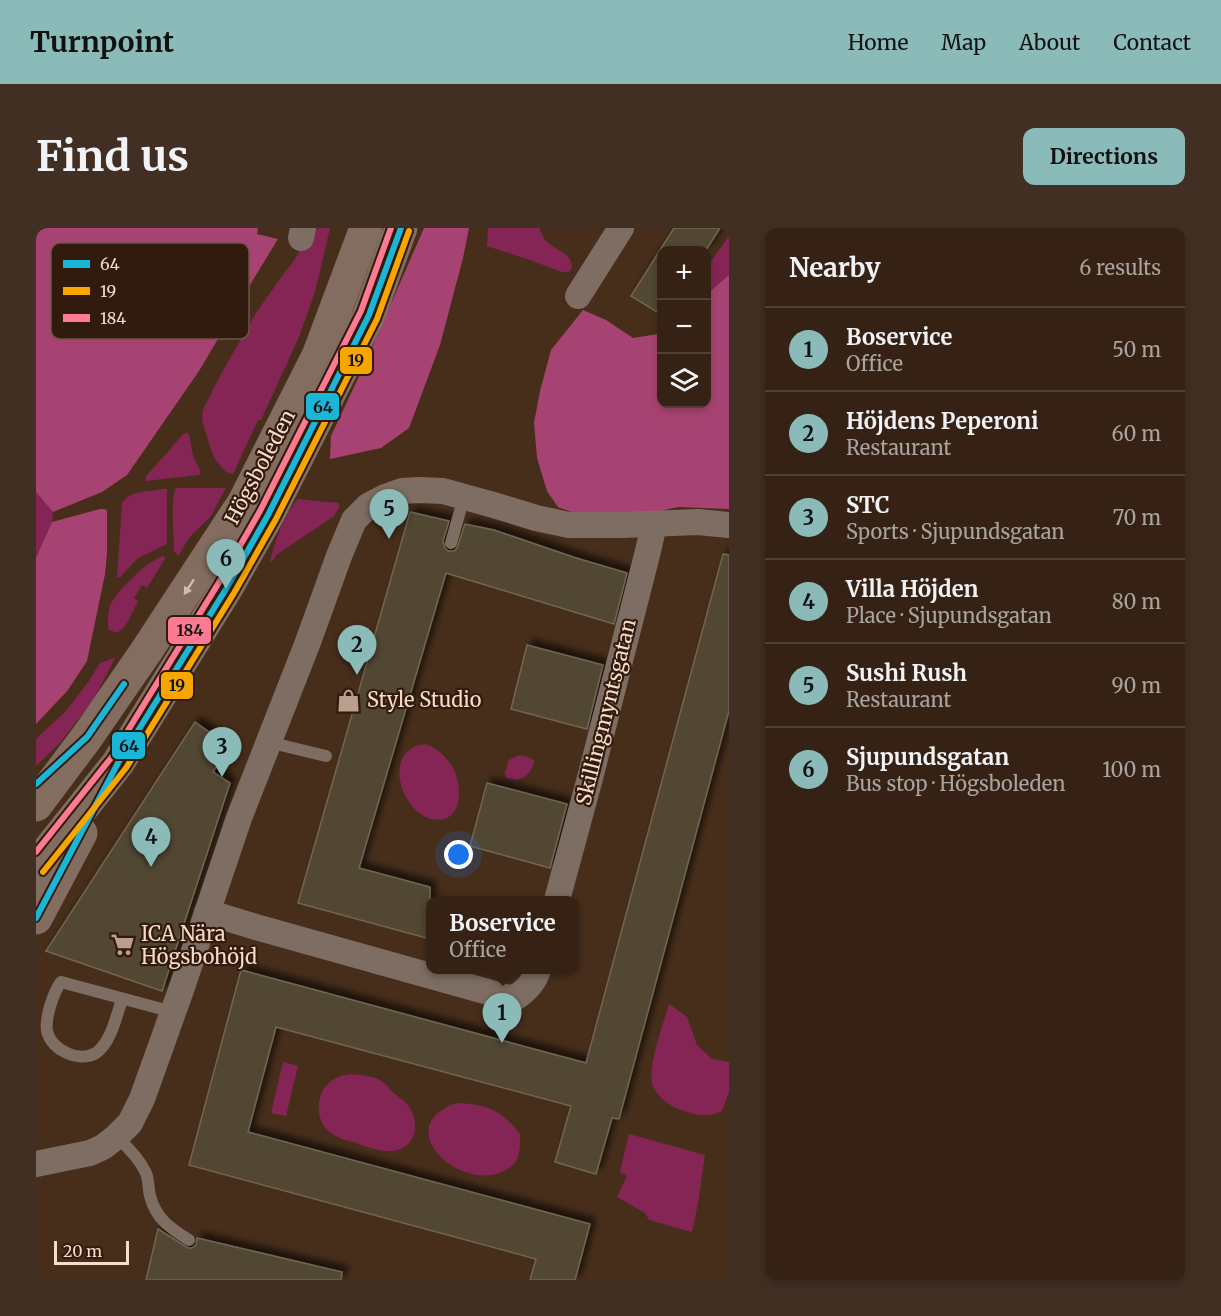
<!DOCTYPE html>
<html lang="en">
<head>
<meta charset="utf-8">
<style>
	:root { --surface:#352214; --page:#402f22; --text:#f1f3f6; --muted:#aaa4a0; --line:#4f3f34; --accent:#8bbbb9 }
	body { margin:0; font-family:Merriweather,serif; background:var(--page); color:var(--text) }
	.controls { position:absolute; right:18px; top:18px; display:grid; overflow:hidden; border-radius:12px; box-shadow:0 3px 9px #0003 }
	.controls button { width:54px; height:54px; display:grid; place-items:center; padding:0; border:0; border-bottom:2px solid var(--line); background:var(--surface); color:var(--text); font:30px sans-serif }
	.scale { position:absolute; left:18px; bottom:15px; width:75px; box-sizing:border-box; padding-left:6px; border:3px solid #f9dbc9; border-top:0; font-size:16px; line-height:21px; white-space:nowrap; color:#f9dbc9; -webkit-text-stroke:4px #301b0e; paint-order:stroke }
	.you { position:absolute; left:423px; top:627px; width:21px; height:21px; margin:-15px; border:4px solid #fff; border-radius:50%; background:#1a73e8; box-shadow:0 0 0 9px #1a73e833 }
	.badge { display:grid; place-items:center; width:39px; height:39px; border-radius:50%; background:var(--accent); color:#111; font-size:20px; font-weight:700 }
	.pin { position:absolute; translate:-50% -50px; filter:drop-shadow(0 2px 3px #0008) }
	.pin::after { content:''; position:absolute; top:32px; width:21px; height:18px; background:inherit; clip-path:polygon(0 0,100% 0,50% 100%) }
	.popup { position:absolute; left:390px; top:668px; width:153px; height:78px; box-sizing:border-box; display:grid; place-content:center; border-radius:12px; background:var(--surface); filter:drop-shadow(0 2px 4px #0005); font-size:20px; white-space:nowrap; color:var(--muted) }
	.popup b { font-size:22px; color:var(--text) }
	.popup::after { content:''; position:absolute; left:50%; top:100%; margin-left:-12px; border:12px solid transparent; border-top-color:var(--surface) }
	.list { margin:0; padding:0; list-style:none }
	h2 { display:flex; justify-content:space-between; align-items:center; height:78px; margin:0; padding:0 24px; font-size:26px }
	h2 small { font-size:20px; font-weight:400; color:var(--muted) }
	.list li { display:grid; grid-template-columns:39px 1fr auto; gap:18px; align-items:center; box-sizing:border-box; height:84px; padding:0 24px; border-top:2px solid var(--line) }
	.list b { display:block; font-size:22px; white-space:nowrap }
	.list p { margin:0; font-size:20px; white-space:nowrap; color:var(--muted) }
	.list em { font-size:20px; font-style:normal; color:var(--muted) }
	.icon { flex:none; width:33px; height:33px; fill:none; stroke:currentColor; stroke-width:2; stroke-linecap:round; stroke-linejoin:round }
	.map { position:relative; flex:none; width:693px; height:1052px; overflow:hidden; border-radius:12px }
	header { display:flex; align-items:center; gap:36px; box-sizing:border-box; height:84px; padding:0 30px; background:var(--accent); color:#111 }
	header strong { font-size:28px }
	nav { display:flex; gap:33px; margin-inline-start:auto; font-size:21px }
	.intro { display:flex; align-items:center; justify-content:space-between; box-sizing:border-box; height:144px; padding:0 36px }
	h1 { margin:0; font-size:42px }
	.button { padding:15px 27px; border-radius:12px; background:var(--accent); color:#111; font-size:21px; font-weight:700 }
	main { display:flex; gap:36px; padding:0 36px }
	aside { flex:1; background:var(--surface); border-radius:12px; box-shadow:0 3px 9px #0003 }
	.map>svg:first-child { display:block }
	.green { fill:#852556 }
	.forest { fill:#a74372 }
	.building { fill:#514733; stroke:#706651; stroke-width:1.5; filter:url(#shadow) }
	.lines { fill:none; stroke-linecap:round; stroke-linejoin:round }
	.service { stroke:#7e6d62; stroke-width:12 }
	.minor { stroke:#7e6d62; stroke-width:26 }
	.secondary { stroke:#826d60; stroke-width:33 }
	.bus-1-casing { stroke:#301b0e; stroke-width:10 }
	.bus-2-casing { stroke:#301b0e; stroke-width:10 }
	.bus-3-casing { stroke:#301b0e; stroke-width:10 }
	.bus-1 { stroke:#1ab6d8; stroke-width:6 }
	.bus-2 { stroke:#f7a600; stroke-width:6 }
	.bus-3 { stroke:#fe7a93; stroke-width:6 }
	.oneway { fill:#d5baaa }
	.labels { text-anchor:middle; stroke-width:4.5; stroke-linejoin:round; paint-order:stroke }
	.street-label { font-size:20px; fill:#f9dbc9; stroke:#301b0e }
	.poi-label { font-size:20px; fill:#f9dbc9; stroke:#301b0e; text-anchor:start }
	.key { fill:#301b0e; stroke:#6c5546; stroke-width:1.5 }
	.key-label { font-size:16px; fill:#f9dbc9 }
	.line-badge { stroke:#301b0e; stroke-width:2 }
	.pale-badge-label { font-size:16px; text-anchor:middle; font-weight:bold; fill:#111 }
</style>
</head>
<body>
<header>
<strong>Turnpoint</strong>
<nav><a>Home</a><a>Map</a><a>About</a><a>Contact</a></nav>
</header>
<div class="intro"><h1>Find us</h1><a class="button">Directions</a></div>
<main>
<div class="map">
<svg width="693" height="1052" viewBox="0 0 693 1052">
	<defs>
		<filter id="shadow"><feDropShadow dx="5.5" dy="-5.5" stdDeviation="3" flood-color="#0009"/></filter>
	</defs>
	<rect width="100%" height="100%" fill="#472e1b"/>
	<!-- green -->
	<g class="green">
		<path d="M282 0H294L279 64 263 109 225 192H222L197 246 190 244 181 234 176 225 166 192 167 182 185 146 220 85 246 48 257 34 271 11Z"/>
		<path d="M452 0H503C505 4 507 10 510 13 520 23 535 23 536 40L533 44H526L491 31 451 18Z"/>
		<path d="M693 8V47L671 66V39Z"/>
		<path d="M150 205 153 206 157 228 165 245 163 247 110 253V248L131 225 147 206Z"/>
		<path d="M140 260H190L175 288 153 310 142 328 138 323C138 309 134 270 140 260Z"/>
		<path d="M126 261H131V316L102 330 84 349 81 350 86 275C94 262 113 264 126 261Z"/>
		<path d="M0 264 17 284 16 294 0 330Z"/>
		<path d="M262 271 302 275 304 278 298 288 240 327 236 334 234 333C240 311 247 288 262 271Z"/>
		<path d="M128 328 129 330 127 334 111 360 106 357 98 370 102 373 90 397 83 404H79L73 402C71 395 72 385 74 378 78 365 114 330 128 328Z"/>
		<path d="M79 430 58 471 23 516 0 538V511L30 483 53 453 64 435Z"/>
		<path d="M382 517C385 517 388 516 391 517 401 519 414 533 418 542 425 557 427 585 408 591 379 599 350 549 370 525 374 521 378 519 382 517Z"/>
		<path d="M483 527 492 529 498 532C497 543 490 550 480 552L470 550 469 545 473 532Z"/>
		<path d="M633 776 651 789 661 817 676 831 693 834V864L686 883C671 890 660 887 645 882 634 878 622 870 617 858 610 841 628 794 633 776Z"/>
		<path d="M247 834 262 838 250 888 235 885Z"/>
		<path d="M316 846C325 847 339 848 347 854 351 858 355 863 360 867 363 870 368 872 371 876 383 891 383 915 362 922 350 926 333 920 321 915 314 913 306 912 300 908 283 900 279 880 286 864 292 852 303 847 316 846Z"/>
		<path d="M420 875C450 876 466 882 484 906 484 914 484 922 482 929 479 937 473 941 466 944 422 963 354 899 420 875Z"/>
		<path d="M593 906 669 927 662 975 656 1004 613 992 609 985 581 969 591 948 584 944Z"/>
	</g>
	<!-- forest -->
	<g class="forest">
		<path d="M0 0H222L221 6 242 11 209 65 163 143 91 247 66 264 17 284 0 264Z"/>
		<path d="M388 0H433L427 30 404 117 373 200 345 220 294 231 295 208 326 142Z"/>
		<path d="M693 47V281L642 279 616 285 541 286 522 279 511 263 501 230 498 195 504 163 515 122 547 82 570 92 597 110 622 106 625 103 626 176H670L671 66Z"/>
		<path d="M64 281H69L71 283V325L69 346 51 433 32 462 0 496V330L16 294Z"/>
	</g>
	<!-- building -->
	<g class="building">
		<path d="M638 0H684L670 22H626V87L595 68Z"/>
		<path d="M374 284 413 293 407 313 409 320 412 323H418L421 320 429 296 458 302 540 330 591 345 578 396 410 345 323 640 394 659V711L262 675Z"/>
		<path d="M687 326 693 327V483L583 891 576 890 560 946 519 934 535 878 240 799 212 904 554 996 539 1052H494L500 1031 153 937 205 742 550 835Z"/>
		<path d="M491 417 567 437 551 501 475 481Z"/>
		<path d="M159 494 193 518 177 544 194 555 126 763 10 723Z"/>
		<path d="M451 555 531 576 514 640 434 618Z"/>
		<path d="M122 1001 152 1020H156L160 1017 161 1010 306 1044 305 1052H110Z"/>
	</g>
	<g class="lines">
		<!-- service -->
		<g class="service">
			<path d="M415 315 428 269"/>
			<path d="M232 514 290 528"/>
			<path d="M86 771C81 786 75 815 60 825 43 835 15 822 11 803 9 790 17 765 25 754L137 784"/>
			<path d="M80 909C92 919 103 930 110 945 113 952 112 960 114 968 120 991 134 1000 153 1012"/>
		</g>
		<!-- minor -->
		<g class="minor">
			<path d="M265 10 267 0"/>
			<path d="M542 68 585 0"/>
			<path d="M521 672 554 550 612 323 618 296"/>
			<path d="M171 684 220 699 477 771C489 764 498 755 502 742"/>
			<path d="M0 936 54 925 67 919 80 909 94 895 106 871 145 762 203 590 272 414 303 328 318 292 332 278 349 269 366 263 383 262 407 263 461 278 500 290 533 297H587L662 294 693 297"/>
		</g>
		<!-- secondary -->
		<g class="secondary">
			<path d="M0 577 51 509 111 422 208 274 282 128 330 0"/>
			<path d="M0 638 82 535 190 361 232 287 333 87 365 0"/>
			<path d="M0 690 45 605"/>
		</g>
		<defs>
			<g id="bus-1">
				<path d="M0 556 51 509 88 456"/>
				<path d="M0 690 82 535 190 361 232 287 333 87 365 0"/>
			</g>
			<path id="bus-2" d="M7 644 90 540 198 365 240 291 341 91 373 3"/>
			<path id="bus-3" d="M0 624 75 530 182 356 224 283 325 83 355 0"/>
		</defs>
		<!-- bus-1 casing -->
		<use href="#bus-1" class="bus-1-casing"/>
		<!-- bus-2 casing -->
		<use href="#bus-2" class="bus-2-casing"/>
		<!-- bus-3 casing -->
		<use href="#bus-3" class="bus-3-casing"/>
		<!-- bus-1 -->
		<use href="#bus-1" class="bus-1"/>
		<!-- bus-2 -->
		<use href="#bus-2" class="bus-2"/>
		<!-- bus-3 -->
		<use href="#bus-3" class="bus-3"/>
	</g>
	<!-- one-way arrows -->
	<defs><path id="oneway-solid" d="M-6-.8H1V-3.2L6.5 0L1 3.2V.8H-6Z" transform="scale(1.5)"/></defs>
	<use class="oneway" href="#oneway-solid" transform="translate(153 359) rotate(123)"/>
	<!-- icons -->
	<defs>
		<symbol id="shop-bare" viewBox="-9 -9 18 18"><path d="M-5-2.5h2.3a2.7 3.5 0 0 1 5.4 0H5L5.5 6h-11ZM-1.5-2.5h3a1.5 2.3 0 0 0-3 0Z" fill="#bb9e8c" stroke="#301b0e" stroke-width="2.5" paint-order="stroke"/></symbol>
		<symbol id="supermarket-bare" viewBox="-9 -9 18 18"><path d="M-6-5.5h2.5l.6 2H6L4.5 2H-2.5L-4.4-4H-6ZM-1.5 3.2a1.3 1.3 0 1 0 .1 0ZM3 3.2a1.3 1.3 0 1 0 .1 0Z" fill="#bb9e8c" stroke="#301b0e" stroke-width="2.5" paint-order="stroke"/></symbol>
	</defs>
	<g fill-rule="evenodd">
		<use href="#shop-bare" x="296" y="456" width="33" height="33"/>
		<use href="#supermarket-bare" x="70" y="700" width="33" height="33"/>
	</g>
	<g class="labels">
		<!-- street labels -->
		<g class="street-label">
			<text transform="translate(224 239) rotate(-62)" y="7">Högsboleden</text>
			<text transform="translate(570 484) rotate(-76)" y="7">Skillingmyntsgatan</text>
		</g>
		<!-- poi labels -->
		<g class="poi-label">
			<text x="331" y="479">Style Studio</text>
			<text x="105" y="713">ICA Nära<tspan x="105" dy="23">Högsbohöjd</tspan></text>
		</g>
	</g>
	<!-- legend -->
	<rect x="15" y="15" width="198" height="96" rx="9" class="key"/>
	<rect x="27" y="32" width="27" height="8" fill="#1ab6d8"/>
	<rect x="27" y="59" width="27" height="8" fill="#f7a600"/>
	<rect x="27" y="86" width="27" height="8" fill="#fe7a93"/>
	<g class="key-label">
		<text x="64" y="42">64</text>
		<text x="64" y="69">19</text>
		<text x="64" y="96">184</text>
	</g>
	<g class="line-badge">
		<rect x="303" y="118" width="34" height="29" rx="6" fill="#f7a600"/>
		<rect x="269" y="164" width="35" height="29" rx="6" fill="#1ab6d8"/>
		<rect x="131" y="388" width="45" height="29" rx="6" fill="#fe7a93"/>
		<rect x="124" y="443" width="34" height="29" rx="6" fill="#f7a600"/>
		<rect x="75" y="503" width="35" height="29" rx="6" fill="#1ab6d8"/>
	</g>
	<g class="pale-badge-label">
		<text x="320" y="138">19</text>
		<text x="287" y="185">64</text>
		<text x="154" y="408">184</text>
		<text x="141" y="463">19</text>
		<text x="93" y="524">64</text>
	</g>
</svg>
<div class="controls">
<button>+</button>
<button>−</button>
<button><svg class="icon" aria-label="layers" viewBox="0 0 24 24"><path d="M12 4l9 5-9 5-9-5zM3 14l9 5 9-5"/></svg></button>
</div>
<div class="scale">20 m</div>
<div class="you"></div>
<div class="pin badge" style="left:466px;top:815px">1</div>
<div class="popup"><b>Boservice</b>Office</div>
<div class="pin badge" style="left:321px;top:447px">2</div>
<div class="pin badge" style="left:186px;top:549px">3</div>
<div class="pin badge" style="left:115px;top:639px">4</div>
<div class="pin badge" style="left:353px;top:311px">5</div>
<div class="pin badge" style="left:190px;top:361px">6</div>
</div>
<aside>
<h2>Nearby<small>6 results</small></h2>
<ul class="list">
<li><span class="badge">1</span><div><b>Boservice</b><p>Office</p></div><em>50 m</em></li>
<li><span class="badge">2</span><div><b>Höjdens Peperoni</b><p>Restaurant</p></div><em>60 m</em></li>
<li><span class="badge">3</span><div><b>STC</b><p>Sports · Sjupundsgatan</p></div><em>70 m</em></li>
<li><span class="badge">4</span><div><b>Villa Höjden</b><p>Place · Sjupundsgatan</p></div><em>80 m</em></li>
<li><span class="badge">5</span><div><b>Sushi Rush</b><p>Restaurant</p></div><em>90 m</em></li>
<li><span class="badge">6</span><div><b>Sjupundsgatan</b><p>Bus stop · Högsboleden</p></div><em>100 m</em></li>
</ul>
</aside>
</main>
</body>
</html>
